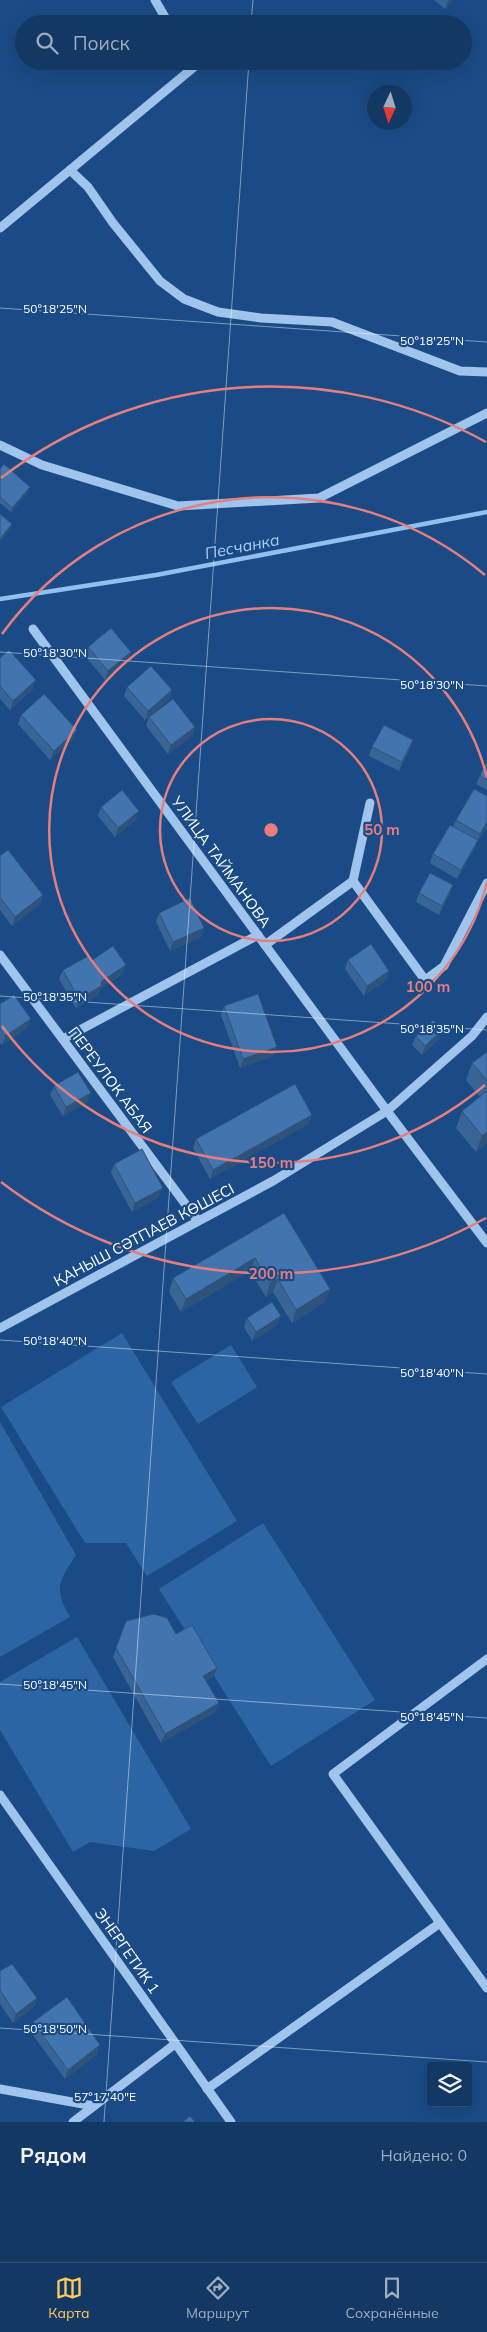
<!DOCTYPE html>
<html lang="ru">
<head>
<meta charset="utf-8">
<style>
	:root { --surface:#143864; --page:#1d3f6a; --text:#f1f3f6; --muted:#9dacbf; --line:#335278; --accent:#ffcc5c }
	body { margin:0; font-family:Mulish,sans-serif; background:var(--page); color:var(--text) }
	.controls { position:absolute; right:15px; bottom:15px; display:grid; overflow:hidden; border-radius:5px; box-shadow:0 5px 20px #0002 }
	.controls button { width:45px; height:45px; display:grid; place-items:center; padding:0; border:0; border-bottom:1px solid var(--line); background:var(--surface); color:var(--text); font:25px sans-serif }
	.compass { position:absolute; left:367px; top:85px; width:45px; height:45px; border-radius:50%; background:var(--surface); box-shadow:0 5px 20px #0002; rotate:184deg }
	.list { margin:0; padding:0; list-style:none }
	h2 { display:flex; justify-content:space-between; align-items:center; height:65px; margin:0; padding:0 20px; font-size:21px }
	h2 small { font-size:16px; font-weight:400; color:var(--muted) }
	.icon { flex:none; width:28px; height:28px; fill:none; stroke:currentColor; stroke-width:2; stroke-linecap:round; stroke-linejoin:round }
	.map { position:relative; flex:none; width:487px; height:2122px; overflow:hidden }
	.search { position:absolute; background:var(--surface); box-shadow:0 5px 20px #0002; left:15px; right:15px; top:15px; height:55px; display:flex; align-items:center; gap:12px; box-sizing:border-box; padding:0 18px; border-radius:28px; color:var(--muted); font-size:19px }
	.sheet { height:140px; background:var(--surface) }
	nav { display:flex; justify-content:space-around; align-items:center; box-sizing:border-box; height:70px; border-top:1px solid var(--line); background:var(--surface); font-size:14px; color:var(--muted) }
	nav a { display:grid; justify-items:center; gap:2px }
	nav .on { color:var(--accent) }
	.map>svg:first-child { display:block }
	.green { fill:#2c65a4 }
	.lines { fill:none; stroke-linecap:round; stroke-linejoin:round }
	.stream { stroke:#93bfee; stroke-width:4.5 }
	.minor { stroke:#a0c4ec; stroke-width:9 }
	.wall { fill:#396596 }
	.shaded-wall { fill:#2e527a }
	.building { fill:#4275af; stroke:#2e527a }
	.ticks { fill:none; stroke:#fff; stroke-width:1; stroke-opacity:0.45 }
	.ring { fill:none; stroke:#e67e7e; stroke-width:2.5 }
	.labels { text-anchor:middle; stroke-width:4.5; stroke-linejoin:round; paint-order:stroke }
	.street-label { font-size:15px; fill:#fff; stroke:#1a4b86 }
	.water-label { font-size:16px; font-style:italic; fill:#accef4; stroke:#1a4b86 }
	.ticks-label { font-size:12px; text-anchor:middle; fill:#fff; stroke:#1a4b86; stroke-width:4.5; stroke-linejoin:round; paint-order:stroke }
	.centre { fill:#e67e7e; stroke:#1a4b86; stroke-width:2.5 }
	.ring-label { font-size:15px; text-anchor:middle; font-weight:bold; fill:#e67e7e; stroke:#1a4b86; stroke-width:4.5; stroke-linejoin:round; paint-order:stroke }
</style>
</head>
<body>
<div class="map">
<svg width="487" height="2122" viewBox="0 0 487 2122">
	<rect width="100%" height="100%" fill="#1a4b86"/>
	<!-- green -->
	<g class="green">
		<path d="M122 1333 237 1521 147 1576 126 1543H85L1 1407Z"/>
		<path d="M231 1345 257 1387 198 1424 171 1382Z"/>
		<path d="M0 1422 76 1555C59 1581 53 1588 70 1617L0 1657Z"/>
		<path d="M263 1523 375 1700 271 1766 159 1589Z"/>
		<path d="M77 1637 191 1829 154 1851 90 1842 73 1852 0 1730V1682Z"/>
	</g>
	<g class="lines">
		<!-- stream -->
		<path class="stream" d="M0 599 156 575 487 512"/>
		<!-- minor -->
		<g class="minor">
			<path d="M155 0 169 24"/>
			<path d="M70 170 88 187 113 223 160 281 184 299 218 312 261 318 332 322 460 371 487 372"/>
			<path d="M0 228 194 67 191 61"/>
			<path d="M0 445 42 465 178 506 319 498 487 413"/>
			<path d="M33 629 387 1111 487 1243"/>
			<path d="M353 881 425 980 444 966 487 883"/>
			<path d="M265 945 353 881 370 803"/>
			<path d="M0 955 198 1221"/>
			<path d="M63 1039 258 935"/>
			<path d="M0 1328 273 1181 387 1111 472 1036 487 1017"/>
			<path d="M487 1659 333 1774 487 1988"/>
			<path d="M0 1795 231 2122"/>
			<path d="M0 2089 94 2106"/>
			<path d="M207 2089 440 1923"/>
			<path d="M73 2122 175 2044"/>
		</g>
	</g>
	<!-- wall -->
	<g class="wall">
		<path d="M434 0H452L445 9Z"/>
		<path d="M0 469 29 491 11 512 0 503Z"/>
		<path d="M88 647 128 661 105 680 85 656Z"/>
		<path d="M0 658 33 689 10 710 0 699Z"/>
		<path d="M127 687 172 690 169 699 145 720 124 696Z"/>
		<path d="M21 715 77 730 73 739 50 760 18 724Z"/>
		<path d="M149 717 195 727 192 736 168 754 146 726Z"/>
		<path d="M372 747 410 749 399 771 369 756Z"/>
		<path d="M487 762V790L476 784 480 775Z"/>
		<path d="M487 796V826L477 843 474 849 457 879 430 863 433 854 453 827 456 820Z"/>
		<path d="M101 807 136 820 115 837 98 816Z"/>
		<path d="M0 856 43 895 40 904 12 926 0 910Z"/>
		<path d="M419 893 450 894 439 915 416 902Z"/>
		<path d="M159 913 204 928 201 937 170 951 156 922Z"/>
		<path d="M348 960 389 971 386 980 364 996 345 969Z"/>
		<path d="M91 961 122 974 100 989 98 995 76 1008 59 979 63 970Z"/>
		<path d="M0 1004 27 1028 2 1045 0 1043Z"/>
		<path d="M224 1006 277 1047 273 1056 240 1068 221 1015Z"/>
		<path d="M442 1030 439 1039 422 1055 412 1045 416 1036Z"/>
		<path d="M487 1052V1143L476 1152 456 1128 462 1111 480 1097 466 1080 472 1063Z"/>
		<path d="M54 1086 87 1102 63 1116 50 1095Z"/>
		<path d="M309 1124 210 1179 193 1148 196 1139Z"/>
		<path d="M114 1164 159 1197 132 1212 111 1173Z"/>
		<path d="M284 1213 330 1289 325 1302 292 1323 273 1292 266 1297 250 1271 181 1312 169 1292 173 1278Z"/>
		<path d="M281 1316 277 1325 252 1341 244 1327 247 1318Z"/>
		<path d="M126 1621 176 1634 213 1677 206 1681 219 1703 215 1712 161 1743 113 1657Z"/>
		<path d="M0 1971 37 1998 34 2007 13 2023 0 2004Z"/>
		<path d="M33 2022 97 2054 65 2079 30 2031Z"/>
	</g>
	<!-- shaded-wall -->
	<g class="shaded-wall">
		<path d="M448 0H452L445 9Z"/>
		<path d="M30 487 29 491 11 512 12 508Z"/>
		<path d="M12 524 11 529 0 542V539Z"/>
		<path d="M131 652 128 661 105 680 108 671Z"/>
		<path d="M36 680 33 689 10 710 13 701Z"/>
		<path d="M172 690 169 699 145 720 148 711Z"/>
		<path d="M195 727 192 736 168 754 171 745Z"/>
		<path d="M77 730 73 739 50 760 54 751Z"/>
		<path d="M413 740 410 749 399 771 402 762Z"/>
		<path d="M139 811 136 820 115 837 118 828Z"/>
		<path d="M487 822V826L477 843 480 834Z"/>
		<path d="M478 840 474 849 457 879 461 870Z"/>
		<path d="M453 885 450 894 439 915 442 906Z"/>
		<path d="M43 895 40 904 12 926 15 917Z"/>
		<path d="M204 928 201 937 170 951 173 942Z"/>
		<path d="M126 965 122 974 100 989 98 995 76 1008 79 999 102 981Z"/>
		<path d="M389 971 386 980 364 996 367 986Z"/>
		<path d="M31 1019 27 1028 2 1045 5 1036Z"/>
		<path d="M442 1030 439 1039 422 1055 425 1046Z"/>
		<path d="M277 1047 273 1056 240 1068 243 1059Z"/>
		<path d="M91 1093 87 1102 63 1116 66 1107Z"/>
		<path d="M312 1115 309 1124 210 1179 213 1170Z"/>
		<path d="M487 1132V1143L476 1152 482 1136Z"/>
		<path d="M163 1188 159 1197 132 1212 135 1203Z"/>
		<path d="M255 1258 250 1271 181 1312 186 1299Z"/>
		<path d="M278 1279 273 1292 266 1297 270 1283Z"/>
		<path d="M330 1289 325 1302 292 1323 296 1310Z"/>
		<path d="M281 1316 277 1325 252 1341 256 1332Z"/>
		<path d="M217 1668 213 1677 200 1685 203 1676Z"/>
		<path d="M219 1703 215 1712 161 1743 165 1734Z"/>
		<path d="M37 1998 34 2007 13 2023 16 2014Z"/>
		<path d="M100 2045 97 2054 65 2079 68 2070Z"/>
	</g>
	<!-- building -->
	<g class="building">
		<path d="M415 15 426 24H408Z"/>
		<path d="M4 464 30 487 12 508 0 497V469Z"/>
		<path d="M0 514 12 524 0 539Z"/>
		<path d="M111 628 131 652 108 671 88 647Z"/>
		<path d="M9 650 36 680 13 701 0 686V658Z"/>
		<path d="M151 666 172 690 148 711 127 687Z"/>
		<path d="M44 694 77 730 54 751 21 715Z"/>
		<path d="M173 699 195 727 171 745 149 717Z"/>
		<path d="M384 725 413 740 402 762 372 747Z"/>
		<path d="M487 762V780L480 775Z"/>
		<path d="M474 789 487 796V822L480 834 456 820Z"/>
		<path d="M122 790 139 811 118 828 101 807Z"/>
		<path d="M450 825 478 840 461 870 433 854Z"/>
		<path d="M8 850 43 895 15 917 0 897V856Z"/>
		<path d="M430 873 453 885 442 906 419 893Z"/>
		<path d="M190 898 204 928 173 942 159 913Z"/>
		<path d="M371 944 389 971 367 986 348 960Z"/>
		<path d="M113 946 126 965 102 981 101 986 79 999 63 970 88 956 91 961Z"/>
		<path d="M258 994 277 1047 243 1059 224 1006Z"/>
		<path d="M14 995 31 1019 5 1036 0 1029V1004Z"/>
		<path d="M433 1020 442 1030 425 1046 416 1036Z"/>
		<path d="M487 1052V1081L472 1063Z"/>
		<path d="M78 1072 91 1093 66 1107 54 1086Z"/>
		<path d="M295 1084 312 1115 213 1170 196 1139Z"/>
		<path d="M487 1091V1132L482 1136 462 1111Z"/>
		<path d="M142 1149 163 1188 135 1203 114 1164Z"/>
		<path d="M284 1213 330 1289 296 1310 278 1279 270 1283 255 1258 186 1299 173 1278Z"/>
		<path d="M272 1302 281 1316 256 1332 247 1318Z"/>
		<path d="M154 1614 167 1618 176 1634 192 1625 217 1668 203 1676 219 1703 165 1734 116 1648 126 1621Z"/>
		<path d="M12 1964 37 1998 16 2014 0 1990V1971Z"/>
		<path d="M67 1997 100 2045 68 2070 33 2022Z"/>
		<path d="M190 2116 195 2122H183Z"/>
	</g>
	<!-- ticks -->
	<path class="ticks" d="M251 24 253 0M0 308 487 342M0 652 487 686M0 996 487 1030M0 1340 487 1374M0 1684 487 1718M0 2028 487 2062M104 2122 249 61"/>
	<!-- distance rings -->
	<g class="ring">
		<circle cx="271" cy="830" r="111"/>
		<path d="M487 882A222 222 0 1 1 487 778"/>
		<path d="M485 1085A333 333 0 0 1 2 1026M2 634A333 333 0 0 1 485 575"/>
		<path d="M486 1218A444 444 0 0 1 1 1182M1 478A444 444 0 0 1 486 442"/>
	</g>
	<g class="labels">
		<!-- street labels -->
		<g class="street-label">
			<text transform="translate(221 862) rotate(54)" y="5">УЛИЦА ТАЙМАНОВА</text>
			<text transform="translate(110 1080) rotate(53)" y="5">ПЕРЕУЛОК АБАЯ</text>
			<text transform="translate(144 1235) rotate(-28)" y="5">ҚАНЫШ СӘТПАЕВ КӨШЕСІ</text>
			<text transform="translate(127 1951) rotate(55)" y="5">ЭНЕРГЕТИК 1</text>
		</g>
		<!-- water labels -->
		<g class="water-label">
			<text transform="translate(242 546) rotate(-11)" y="6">Песчанка</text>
		</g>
	</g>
	<g class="ticks-label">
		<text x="55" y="313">50°18'25"N</text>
		<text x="432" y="345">50°18'25"N</text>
		<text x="55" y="657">50°18'30"N</text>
		<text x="432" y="689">50°18'30"N</text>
		<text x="55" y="1001">50°18'35"N</text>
		<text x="432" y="1033">50°18'35"N</text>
		<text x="55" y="1345">50°18'40"N</text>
		<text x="432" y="1377">50°18'40"N</text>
		<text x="55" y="1689">50°18'45"N</text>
		<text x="432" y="1721">50°18'45"N</text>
		<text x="55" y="2033">50°18'50"N</text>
		<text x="105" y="2101">57°17'40"E</text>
	</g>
	<circle cx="271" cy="830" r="8" class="centre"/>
	<g class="ring-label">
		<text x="382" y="835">50 m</text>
		<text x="428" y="992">100 m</text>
		<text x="271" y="1168">150 m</text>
		<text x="271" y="1279">200 m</text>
	</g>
</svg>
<div class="controls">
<button><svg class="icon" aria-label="layers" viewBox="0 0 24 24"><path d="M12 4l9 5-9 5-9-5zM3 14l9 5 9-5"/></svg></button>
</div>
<svg class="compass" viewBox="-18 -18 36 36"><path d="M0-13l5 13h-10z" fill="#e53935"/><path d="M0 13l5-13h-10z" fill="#9dacbf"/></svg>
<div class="search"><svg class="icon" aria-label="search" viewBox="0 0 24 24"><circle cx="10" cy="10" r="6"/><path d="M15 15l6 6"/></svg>Поиск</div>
</div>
<section class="sheet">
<h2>Рядом<small>Найдено: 0</small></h2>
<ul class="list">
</ul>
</section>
<nav>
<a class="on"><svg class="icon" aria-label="map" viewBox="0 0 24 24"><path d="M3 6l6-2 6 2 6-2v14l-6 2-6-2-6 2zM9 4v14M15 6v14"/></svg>Карта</a>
<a><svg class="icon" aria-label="directions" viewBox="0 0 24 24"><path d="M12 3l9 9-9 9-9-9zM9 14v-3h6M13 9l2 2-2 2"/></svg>Маршрут</a>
<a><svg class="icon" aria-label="saved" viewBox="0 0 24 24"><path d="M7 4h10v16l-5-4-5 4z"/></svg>Сохранённые</a>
</nav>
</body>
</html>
